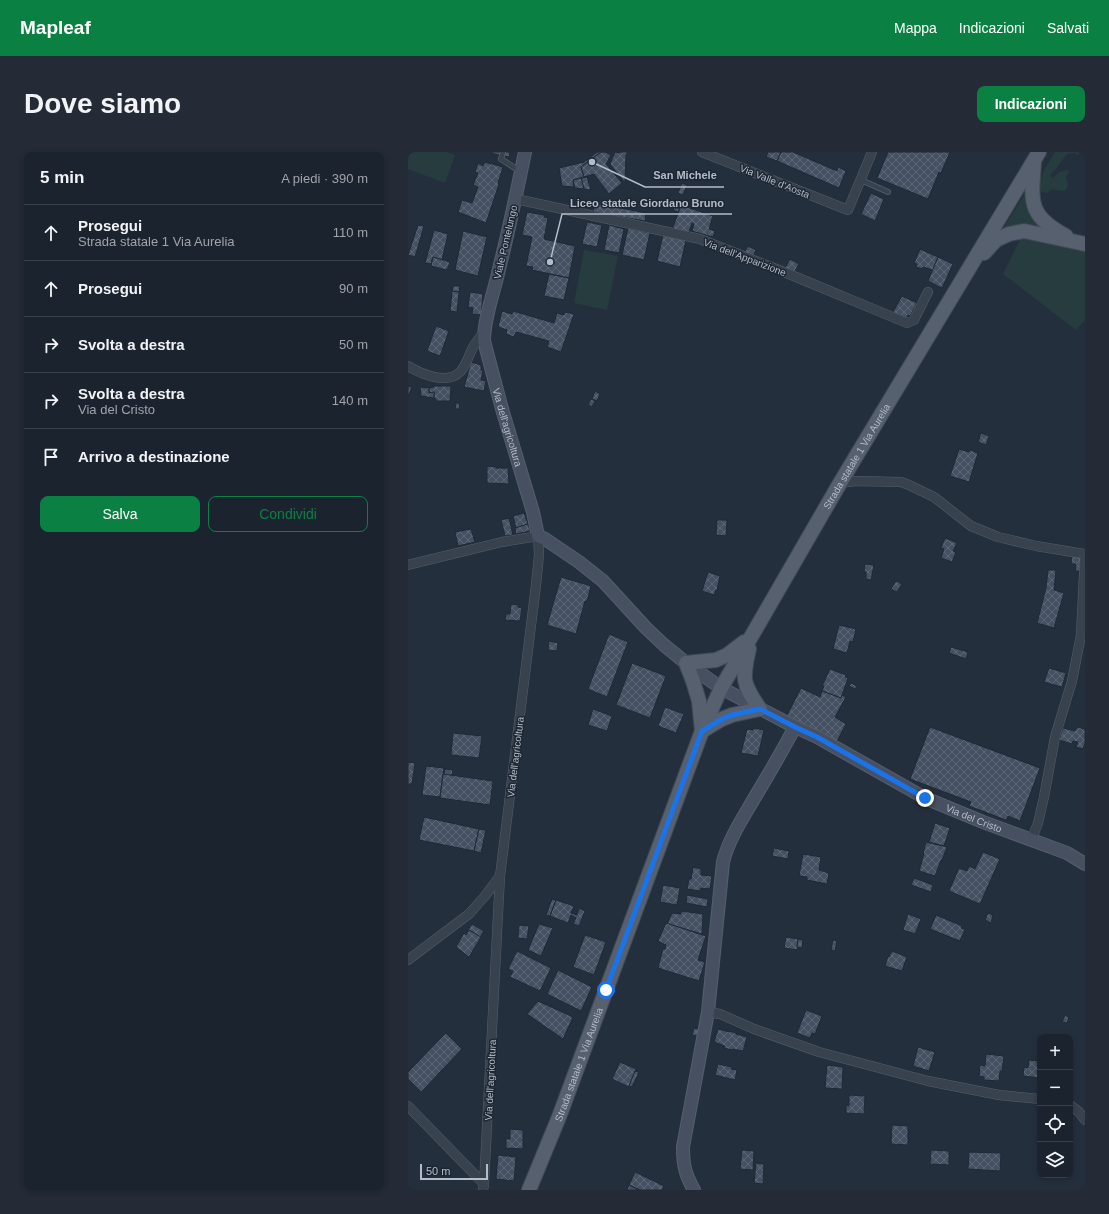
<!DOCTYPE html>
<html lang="it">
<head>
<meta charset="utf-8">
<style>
	:root { --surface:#1b232e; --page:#242b36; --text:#f1f3f6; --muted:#a0a4aa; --line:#39404a; --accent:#0b8043 }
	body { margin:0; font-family:Helvetica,sans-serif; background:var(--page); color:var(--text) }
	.controls { position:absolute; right:12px; bottom:12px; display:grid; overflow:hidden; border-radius:8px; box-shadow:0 2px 6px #0003 }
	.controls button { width:36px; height:36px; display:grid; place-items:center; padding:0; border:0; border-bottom:1px solid var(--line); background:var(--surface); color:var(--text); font:20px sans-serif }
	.scale { position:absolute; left:12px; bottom:10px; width:68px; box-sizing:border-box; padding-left:4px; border:2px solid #b4bcc9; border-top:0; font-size:11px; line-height:14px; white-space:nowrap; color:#b4bcc9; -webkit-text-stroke:3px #1d2633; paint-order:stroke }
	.stop { position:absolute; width:12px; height:12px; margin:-9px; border:3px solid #1a73e8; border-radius:50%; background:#fff }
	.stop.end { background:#1a73e8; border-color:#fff; box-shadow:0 1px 4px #0008 }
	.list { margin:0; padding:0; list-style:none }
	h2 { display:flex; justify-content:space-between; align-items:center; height:52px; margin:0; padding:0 16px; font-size:17px }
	h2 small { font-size:13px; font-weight:400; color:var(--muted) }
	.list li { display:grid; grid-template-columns:26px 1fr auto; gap:12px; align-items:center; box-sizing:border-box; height:56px; padding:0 16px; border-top:1px solid var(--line) }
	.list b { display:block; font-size:15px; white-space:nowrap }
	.list p { margin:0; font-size:13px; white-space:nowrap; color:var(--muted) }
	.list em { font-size:13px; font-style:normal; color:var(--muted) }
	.actions { display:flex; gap:8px; padding:12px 16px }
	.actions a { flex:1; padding:9px 0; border:1px solid var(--accent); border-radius:8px; text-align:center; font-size:14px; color:var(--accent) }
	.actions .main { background:var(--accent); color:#fff }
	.icon { flex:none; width:22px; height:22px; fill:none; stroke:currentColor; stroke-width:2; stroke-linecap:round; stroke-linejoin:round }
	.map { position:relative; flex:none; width:677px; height:1038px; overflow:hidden; border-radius:8px }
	header { display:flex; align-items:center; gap:24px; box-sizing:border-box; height:56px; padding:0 20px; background:var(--accent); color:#fff }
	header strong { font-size:19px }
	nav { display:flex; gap:22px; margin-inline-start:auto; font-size:14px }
	.intro { display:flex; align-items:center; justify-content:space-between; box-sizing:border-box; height:96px; padding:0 24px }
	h1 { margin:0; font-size:28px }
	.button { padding:10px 18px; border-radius:8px; background:var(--accent); color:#fff; font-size:14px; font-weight:700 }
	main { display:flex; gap:24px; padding:0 24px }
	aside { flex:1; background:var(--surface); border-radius:8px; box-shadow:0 2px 6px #0003 }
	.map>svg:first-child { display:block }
	.green { fill:#263c3f }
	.building { fill:url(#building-cross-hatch); stroke:#1f2835 }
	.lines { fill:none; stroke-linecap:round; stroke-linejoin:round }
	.lane-casing { stroke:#565f6c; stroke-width:6 }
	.street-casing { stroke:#565f6c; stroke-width:10 }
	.secondary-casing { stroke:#565f6c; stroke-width:14 }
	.primary-casing { stroke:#414a57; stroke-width:16 }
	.lane { stroke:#38414e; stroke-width:4.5 }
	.street { stroke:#38414e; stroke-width:9 }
	.secondary { stroke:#465061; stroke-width:12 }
	.primary { stroke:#56606e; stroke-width:14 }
	.route { stroke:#1a73e8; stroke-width:5 }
	.labels { text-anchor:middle; stroke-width:3; stroke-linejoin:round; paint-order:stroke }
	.street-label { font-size:10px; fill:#b4bcc9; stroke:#1d2633 }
	.leader { fill:none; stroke:#b4bcc9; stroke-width:1.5 }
	.callout-dot { fill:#b4bcc9; stroke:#1d2633; stroke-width:1.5 }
	.callout-label { font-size:11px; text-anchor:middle; font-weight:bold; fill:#b4bcc9; stroke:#1d2633; stroke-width:3; stroke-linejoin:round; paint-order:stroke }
</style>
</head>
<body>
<header>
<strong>Mapleaf</strong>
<nav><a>Mappa</a><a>Indicazioni</a><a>Salvati</a></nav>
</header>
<div class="intro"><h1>Dove siamo</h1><a class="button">Indicazioni</a></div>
<main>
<aside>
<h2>5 min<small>A piedi · 390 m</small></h2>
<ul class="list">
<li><svg class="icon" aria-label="ahead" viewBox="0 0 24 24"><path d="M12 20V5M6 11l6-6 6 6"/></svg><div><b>Prosegui</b><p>Strada statale 1 Via Aurelia</p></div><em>110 m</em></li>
<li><svg class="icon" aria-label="ahead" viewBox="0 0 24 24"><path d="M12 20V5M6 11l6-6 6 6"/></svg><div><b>Prosegui</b></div><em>90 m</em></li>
<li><svg class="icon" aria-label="right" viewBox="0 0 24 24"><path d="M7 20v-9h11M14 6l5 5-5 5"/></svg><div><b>Svolta a destra</b></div><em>50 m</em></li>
<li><svg class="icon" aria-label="right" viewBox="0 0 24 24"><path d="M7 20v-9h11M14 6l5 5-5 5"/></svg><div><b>Svolta a destra</b><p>Via del Cristo</p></div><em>140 m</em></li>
<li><svg class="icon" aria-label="arrive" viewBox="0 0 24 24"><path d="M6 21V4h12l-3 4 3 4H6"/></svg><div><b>Arrivo a destinazione</b></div></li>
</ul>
<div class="actions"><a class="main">Salva</a><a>Condividi</a></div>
</aside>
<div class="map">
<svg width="677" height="1038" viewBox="0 0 677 1038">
	<defs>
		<pattern id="building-cross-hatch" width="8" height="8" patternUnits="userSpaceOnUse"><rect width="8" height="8" fill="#455162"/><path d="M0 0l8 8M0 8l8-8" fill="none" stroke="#5d6877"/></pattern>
	</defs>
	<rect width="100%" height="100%" fill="#242f3e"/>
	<!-- green -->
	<g class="green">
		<path d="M0 0H38L47 3 37 31 0 17Z"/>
		<path d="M647 0H677V1H672L669 3 667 1H662L657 4 648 17 643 22 642 24 645 26 651 20 661 18 658 26 660 33 658 38 653 39 644 37 639 41 631 39C630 25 640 12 647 0Z"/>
		<path d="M619 40 637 80 594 79 617 41Z"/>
		<path d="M614 84 677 99V168L668 178 595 122Z"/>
		<path d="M176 98 210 104 199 158 166 151Z"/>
	</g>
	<!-- building -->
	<g class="building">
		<path d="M82 0H102L101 5 82 1Z"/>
		<path d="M189 0H193L173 15 176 25 165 28 166 35 154 34 151 16 176 10Z"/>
		<path d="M193 0H197L203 3 198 12 214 31 201 42 186 22 176 25 173 15Z"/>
		<path d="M207 0 211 1 212 0H220L218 3 217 31 202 12Z"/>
		<path d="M360 0H373L369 9 358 5Z"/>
		<path d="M373 0H385L429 19 430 15 438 19 431 36 369 9Z"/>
		<path d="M480 0H542L533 21 531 20 520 47 469 26Z"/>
		<path d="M77 10 95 15 90 31 91 32 78 71 50 60 54 48 64 51 70 35 65 33 70 21 67 20 70 11 75 14Z"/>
		<path d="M179 25 183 38 176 37 173 26Z"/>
		<path d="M173 26 176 37 167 36 165 28Z"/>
		<path d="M274 31 279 33 275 43 270 41Z"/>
		<path d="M463 41 476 47 467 69 453 62Z"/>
		<path d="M187 51 238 61 237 69 185 60Z"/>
		<path d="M267 51 273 53 270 60 265 58Z"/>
		<path d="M273 53 305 64 301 77 307 79 305 85 284 79 286 72 284 71 280 83 264 78Z"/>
		<path d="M119 60 136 63V65L140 66 136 87 167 94 161 126 124 118 125 115 118 114 124 85 114 83Z"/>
		<path d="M179 70 194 73 189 95 174 92Z"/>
		<path d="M10 73 16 74 7 105 0 103Z"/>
		<path d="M201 73 216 77 211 101 196 98Z"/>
		<path d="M220 76 242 81 236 108 214 103Z"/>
		<path d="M26 78 40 82 34 108 25 105 23 112 17 111Z"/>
		<path d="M55 79 79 85 70 124 47 118Z"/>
		<path d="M255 83 278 88 272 115 249 109Z"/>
		<path d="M340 94 348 98 345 105 336 101Z"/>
		<path d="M512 97 530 105 525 118 515 115 514 117 508 115 509 112 506 111Z"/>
		<path d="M25 105 42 110 39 118 23 114Z"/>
		<path d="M530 105 545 112 534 136 520 129Z"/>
		<path d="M382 107 391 112 386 121 377 116Z"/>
		<path d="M141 122 161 126 156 148 136 144Z"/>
		<path d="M45 134H52L51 140 44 139Z"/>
		<path d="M44 139 51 140 49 160 42 159Z"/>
		<path d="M62 140 75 142 73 163 64 162 65 156 60 155Z"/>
		<path d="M494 144 509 151 502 164 500 163 498 167 485 160Z"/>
		<path d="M94 159 104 162 105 159 146 171 149 161 156 163 157 160 166 162 153 200 139 195 141 189 108 180 106 185 98 182 99 178 90 175Z"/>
		<path d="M28 174 41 179 32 204 19 199Z"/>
		<path d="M63 210 73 213V218H75L73 228 78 229 76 239 56 235Z"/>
		<path d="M0 234 4 235 0 245Z"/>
		<path d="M26 234H43L42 249H28V247L26 246V240L21 241V236L26 235Z"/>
		<path d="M12 235 21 236V241L26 240V246L13 244Z"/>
		<path d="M187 239 192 242 189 249 184 247Z"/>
		<path d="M183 247 187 249 184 255 180 253Z"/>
		<path d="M47 251H51L52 257H48Z"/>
		<path d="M573 281 581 284 578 293 570 290Z"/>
		<path d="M551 297 561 300 562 298 570 301 561 330 542 324Z"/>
		<path d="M79 314 88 315V316H100L101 332 79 331Z"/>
		<path d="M116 361 120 372 108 376 105 364Z"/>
		<path d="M101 366 105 383 97 384 93 368Z"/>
		<path d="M309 368H319L318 384 308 383Z"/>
		<path d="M120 372 122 379 108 382 107 376Z"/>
		<path d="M63 377 67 390 50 394 47 380Z"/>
		<path d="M537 386 549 391 545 399 548 400 544 410 533 406 536 397 533 396Z"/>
		<path d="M664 403 673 405 672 419H667L668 412H663Z"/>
		<path d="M457 412 466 413 463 428 458 427V420H456Z"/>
		<path d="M640 418H648L646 438 656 441 646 476 629 471 638 436Z"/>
		<path d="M300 420 312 424 309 438H308L306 443 294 439Z"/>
		<path d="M153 425 183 434 179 449H177L168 482 139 473Z"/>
		<path d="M488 429 494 432 489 440 483 437Z"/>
		<path d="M103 452 110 453V455L114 456 112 469 97 468 98 462H102Z"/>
		<path d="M431 473 448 477 445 490 442 489 439 501 425 497Z"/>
		<path d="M201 482 220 490 199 545 180 537Z"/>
		<path d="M141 489 150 491 149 499 140 498Z"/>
		<path d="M543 495 560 500 558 507 541 501Z"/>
		<path d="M224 511 258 524 242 566 208 553Z"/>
		<path d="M641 516 658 521 654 535 636 530Z"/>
		<path d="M422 517 438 523 437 525 440 526 433 546 414 539 416 534H414Z"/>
		<path d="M443 531 449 534 447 537 441 534Z"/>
		<path d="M393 536 412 545 414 539 433 546 434 543 438 545 427 565 438 572 428 591 378 565Z"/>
		<path d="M257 555 276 562 268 581 250 574Z"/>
		<path d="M185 557 204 564 199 579 180 573Z"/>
		<path d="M522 575 632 616 612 669 600 664 598 668 561 654 563 650 502 627Z"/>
		<path d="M669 575 677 577V591L675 597 668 595 670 590 665 589 664 592 651 588 655 576 667 579Z"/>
		<path d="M346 576 356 578 350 604 333 601 339 577 345 578Z"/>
		<path d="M45 581 74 584 71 606 43 603Z"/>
		<path d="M0 610 7 611 4 632H0Z"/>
		<path d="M18 614 36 616 32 645 14 643Z"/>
		<path d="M37 617 45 618 44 623H36Z"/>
		<path d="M35 622 85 629 82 653 32 646Z"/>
		<path d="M16 665 71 677 66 699 11 688Z"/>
		<path d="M527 671 542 676 536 694 521 690Z"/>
		<path d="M71 677 78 678 73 701 66 699Z"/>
		<path d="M518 690 539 695 534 708H533L527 724 511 719 516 702H515Z"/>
		<path d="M366 696 381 699 380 707 364 704Z"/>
		<path d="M575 700 592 707 572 752 541 739 551 716 559 719 561 714 567 717Z"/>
		<path d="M395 702 413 705 411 718 421 721 419 732 399 728V725L391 724Z"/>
		<path d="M285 715 293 717V723L304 724 302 737 293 736 292 739 279 737 281 727H283Z"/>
		<path d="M506 726 525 733 523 740 503 733Z"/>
		<path d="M255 733 272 736 269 753 252 750Z"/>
		<path d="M279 743 300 747 299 755 278 751Z"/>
		<path d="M144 747 148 748 142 764 138 763Z"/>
		<path d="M148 748 166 754 163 761 169 763 171 756 177 759 171 774 165 772 168 766 163 763 160 771 142 764Z"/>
		<path d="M273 759 295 762 294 782 259 772 264 761 273 762Z"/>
		<path d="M580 761 585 763 583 771 577 768Z"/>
		<path d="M500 762 513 767 507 782 495 778Z"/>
		<path d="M528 763 554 774 553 776 557 777 552 789 522 777Z"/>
		<path d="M258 771 298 784 290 808 297 810 291 829 250 816 255 797H257L258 793 250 789Z"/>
		<path d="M64 772 76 779 72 785 61 778 59 779Z"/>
		<path d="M131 772 145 776 133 804 120 798Z"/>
		<path d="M111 773 121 774 119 787 110 786Z"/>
		<path d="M61 778 73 785 61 805 48 795 56 781 58 783Z"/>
		<path d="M177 783 198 790 186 823 165 815Z"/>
		<path d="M378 785 390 787 389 798 376 796Z"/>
		<path d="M390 787 395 788 394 796 389 795Z"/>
		<path d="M425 788 429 789 427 799 423 798Z"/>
		<path d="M109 799 143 816 132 839 102 825 105 819 100 817Z"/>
		<path d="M484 799 499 805 494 819 477 814 480 804 481 805Z"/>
		<path d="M150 818 184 835 173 859 139 842Z"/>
		<path d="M130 849 165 865 155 887 119 862Z"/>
		<path d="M398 858 414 864 407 882 404 881 402 886 389 881Z"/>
		<path d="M657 863 661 865 659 871 654 870Z"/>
		<path d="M286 876 292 877 291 884 284 883Z"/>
		<path d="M310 877 321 880V879L328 881V882L339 885 335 899 325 897 324 898 316 896 317 894 306 890Z"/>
		<path d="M38 881 54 897 13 940 0 927V920Z"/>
		<path d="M510 895 527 900 521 919 505 914Z"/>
		<path d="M578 902 596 904 594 919H592L591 929 576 928V925L571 924 572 913 577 914Z"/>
		<path d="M621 908 630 909V911H632V926L615 924 616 915 620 916Z"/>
		<path d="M212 910 228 917 221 935 204 927Z"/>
		<path d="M310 912 324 915 323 917 329 918 327 928 307 923Z"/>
		<path d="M419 913 435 915 434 937 417 936Z"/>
		<path d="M227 919 231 920 224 935 221 934Z"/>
		<path d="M441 943 457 944 456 962 438 961V953L441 954Z"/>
		<path d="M484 973 500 974V993L483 992Z"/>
		<path d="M102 977 115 978V997L98 996V987H102Z"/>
		<path d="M334 998 346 999 345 1018 332 1017Z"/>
		<path d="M523 998 541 999V1013L522 1012Z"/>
		<path d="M561 1000 593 1001 592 1019 560 1017Z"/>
		<path d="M90 1003 108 1005 106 1029 88 1027Z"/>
		<path d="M348 1011 356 1012 355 1032 346 1031Z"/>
		<path d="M227 1020 256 1034 254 1038H232L221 1033Z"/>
		<path d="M221 1033 231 1038H219Z"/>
	</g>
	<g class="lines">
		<defs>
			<g id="lane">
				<path d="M95 0 93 7 113 20"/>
				<path d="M453 28 480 40"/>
			</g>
			<g id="street">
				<path d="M294 0 440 58 464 0"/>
				<path d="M108 47 292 87 376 120 499 171 506 168 520 140"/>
				<path d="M0 214C13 222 39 233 52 220 58 214 61 203 65 195 68 190 72 185 76 180"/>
				<path d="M432 331 448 329 493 330 501 333 526 345 563 374 590 385 628 394 677 402"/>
				<path d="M0 413 94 390 130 384 131 403 128 433 92 724 76 1032 75 1038"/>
				<path d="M623 689 630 671 636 645 647 585 664 529 673 483 677 402"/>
				<path d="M0 808 61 762 77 744 92 724"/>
				<path d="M300 860 312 862 346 877 411 900 520 929 591 943 632 947"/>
				<path d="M662 953 671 960 677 968"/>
				<path d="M0 954 76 1032"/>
			</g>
			<g id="secondary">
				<path id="s1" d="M117 0C109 39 101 78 91 117 86 141 76 165 76 189L94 257 125 360 130 384 137 387 171 410 195 429 238 476 256 493 278 511 313 536 387 575 409 585 517 646 575 670 659 701 677 712"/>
				<path d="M286 1038C277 1022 275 1013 275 995L300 860 315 710C321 686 335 666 347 645 361 622 374 599 387 575"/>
			</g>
			<g id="primary">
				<path d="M626 11C623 50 620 64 658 84"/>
				<path d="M576 101 588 88 601 82 616 79 677 92"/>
				<path d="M294 579 291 549 285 529 278 511 308 508 319 503 336 490"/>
				<path d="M294 579 314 567 324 563 352 557C334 531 334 527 341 497"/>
				<path id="s2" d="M121 1038 151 965 294 579 313 536 343 485 432 331 631 0"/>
			</g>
		</defs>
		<!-- lane casing -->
		<use href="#lane" class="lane-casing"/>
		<!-- street casing -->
		<use href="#street" class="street-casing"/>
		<!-- secondary casing -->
		<use href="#secondary" class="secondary-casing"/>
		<!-- primary casing -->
		<use href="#primary" class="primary-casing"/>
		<!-- lane -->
		<use href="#lane" class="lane"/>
		<!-- street -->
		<use href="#street" class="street"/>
		<!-- secondary -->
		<use href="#secondary" class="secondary"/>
		<!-- primary -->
		<use href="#primary" class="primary"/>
	</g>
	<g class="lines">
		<!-- route -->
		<path class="route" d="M198 838 294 579 314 567 324 563 352 557 387 575 409 585 517 646"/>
	</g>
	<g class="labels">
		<!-- street labels -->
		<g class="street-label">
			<text transform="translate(367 29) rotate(22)" y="4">Via Valle d'Aosta</text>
			<text transform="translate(97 90) rotate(-77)" y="4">Viale Pontelungo</text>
			<text transform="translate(337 105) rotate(21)" y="4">Via dell'Apparizione</text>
			<text dy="4" stroke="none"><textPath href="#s1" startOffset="283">Via dell'agricoltura</textPath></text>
			<text dy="4" stroke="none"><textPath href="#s2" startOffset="806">Strada statale 1 Via Aurelia</textPath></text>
			<text transform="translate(107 605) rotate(-83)" y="4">Via dell'agricoltura</text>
			<text dy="4" stroke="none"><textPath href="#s1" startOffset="920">Via del Cristo</textPath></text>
			<text dy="4" stroke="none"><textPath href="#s2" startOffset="135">Strada statale 1 Via Aurelia</textPath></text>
			<text transform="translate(82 928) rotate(-87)" y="4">Via dell'agricoltura</text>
		</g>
	</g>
	<!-- callouts -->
	<path class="leader" d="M184 10L237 35H316M142 110L154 62H324"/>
	<g class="callout-dot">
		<circle cx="184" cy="10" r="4"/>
		<circle cx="142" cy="110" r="4"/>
	</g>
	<g class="callout-label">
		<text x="277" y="27">San Michele</text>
		<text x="239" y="55">Liceo statale Giordano Bruno</text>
	</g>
</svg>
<div class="controls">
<button>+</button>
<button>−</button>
<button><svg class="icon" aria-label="locate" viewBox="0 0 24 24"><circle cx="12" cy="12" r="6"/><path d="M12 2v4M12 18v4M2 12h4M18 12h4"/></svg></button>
<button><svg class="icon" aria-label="layers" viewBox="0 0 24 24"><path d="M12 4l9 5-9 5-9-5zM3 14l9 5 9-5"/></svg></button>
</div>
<div class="scale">50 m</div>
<div class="stop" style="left:198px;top:838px"></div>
<div class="stop end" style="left:517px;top:646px"></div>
</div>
</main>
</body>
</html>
